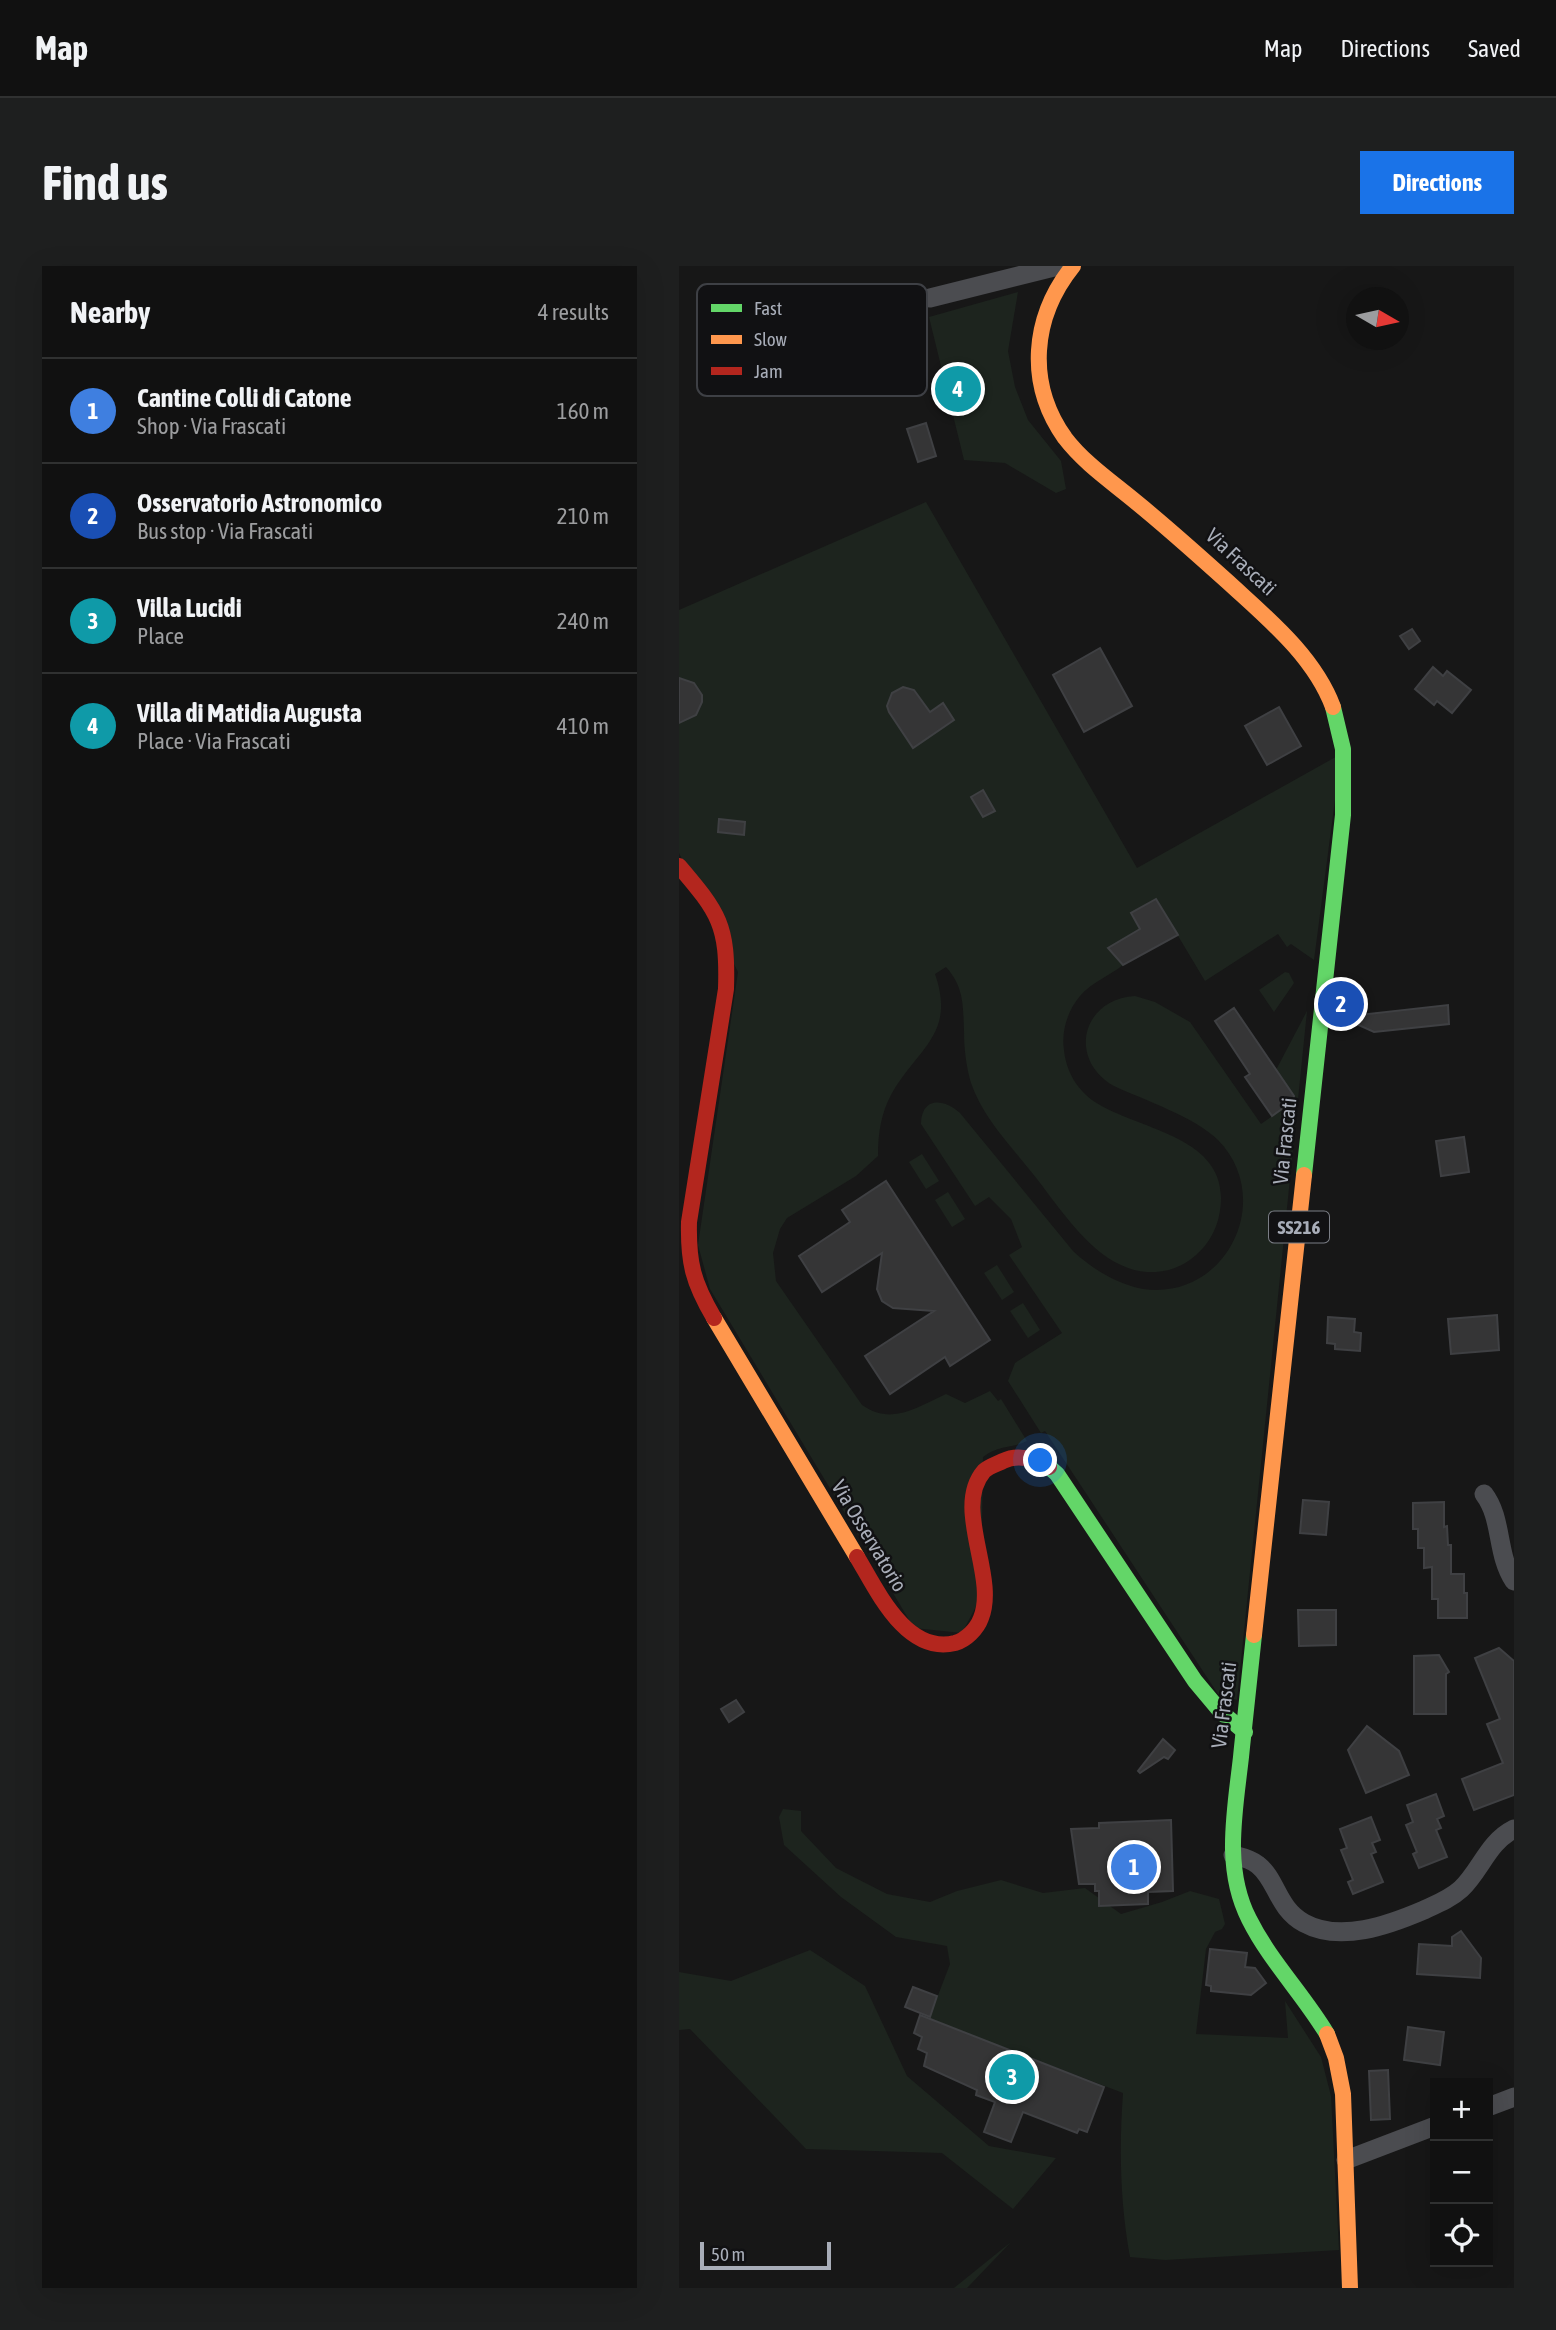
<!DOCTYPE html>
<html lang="en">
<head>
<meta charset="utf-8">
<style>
	:root { --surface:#111; --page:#1e1f1f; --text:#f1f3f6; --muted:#9c9d9f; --line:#303131; --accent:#1a73e8 }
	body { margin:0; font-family:"Asap Condensed",sans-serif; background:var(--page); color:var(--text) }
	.controls { position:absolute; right:21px; bottom:21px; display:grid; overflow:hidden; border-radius:0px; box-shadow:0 7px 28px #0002 }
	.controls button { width:63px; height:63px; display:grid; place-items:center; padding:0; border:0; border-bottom:2px solid var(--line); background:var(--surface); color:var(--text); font:35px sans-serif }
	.compass { position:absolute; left:667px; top:21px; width:63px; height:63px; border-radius:50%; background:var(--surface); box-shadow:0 7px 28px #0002; rotate:99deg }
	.scale { position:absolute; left:21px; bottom:18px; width:131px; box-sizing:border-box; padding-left:7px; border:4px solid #a8adb8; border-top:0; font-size:19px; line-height:24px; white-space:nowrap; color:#a8adb8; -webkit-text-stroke:5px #111113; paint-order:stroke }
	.you { position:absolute; left:362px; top:1195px; width:24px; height:24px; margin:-18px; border:5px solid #fff; border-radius:50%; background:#1a73e8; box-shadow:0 0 0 10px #1a73e833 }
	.badge { display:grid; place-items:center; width:46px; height:46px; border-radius:50%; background:var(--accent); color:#fff; font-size:23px; font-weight:700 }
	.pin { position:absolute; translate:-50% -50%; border:4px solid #fff; box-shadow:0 2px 7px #0006 }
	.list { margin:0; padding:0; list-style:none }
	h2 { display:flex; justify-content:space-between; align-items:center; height:91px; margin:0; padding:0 28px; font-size:30px }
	h2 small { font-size:23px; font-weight:400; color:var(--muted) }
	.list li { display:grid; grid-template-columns:46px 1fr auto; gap:21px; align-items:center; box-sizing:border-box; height:105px; padding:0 28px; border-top:2px solid var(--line) }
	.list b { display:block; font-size:26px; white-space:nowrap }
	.list p { margin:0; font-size:23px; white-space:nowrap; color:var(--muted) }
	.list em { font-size:23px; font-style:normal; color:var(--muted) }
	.icon { flex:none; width:38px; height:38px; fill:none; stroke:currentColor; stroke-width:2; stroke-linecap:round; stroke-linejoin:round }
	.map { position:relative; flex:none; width:835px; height:2022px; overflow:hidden; border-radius:0px }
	header { display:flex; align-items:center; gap:42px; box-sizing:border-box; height:98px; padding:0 35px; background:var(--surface); border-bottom:2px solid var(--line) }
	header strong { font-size:33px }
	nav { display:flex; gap:38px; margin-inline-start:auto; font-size:24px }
	.intro { display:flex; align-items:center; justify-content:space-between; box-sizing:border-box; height:168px; padding:0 42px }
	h1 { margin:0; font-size:49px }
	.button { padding:18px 32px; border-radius:0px; background:var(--accent); color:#fff; font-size:24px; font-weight:700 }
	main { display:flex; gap:42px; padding:0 42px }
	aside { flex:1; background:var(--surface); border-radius:0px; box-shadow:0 7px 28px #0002 }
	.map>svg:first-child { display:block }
	.green { fill:#1d241e }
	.building { fill:#353536; stroke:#3f4043; stroke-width:2 }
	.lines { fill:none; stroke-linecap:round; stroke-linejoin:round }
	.street { stroke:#4b4c50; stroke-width:19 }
	.fast { stroke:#63d668; stroke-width:16 }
	.slow { stroke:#ff974d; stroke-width:16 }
	.jam { stroke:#b3261e; stroke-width:16 }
	.labels { text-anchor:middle; stroke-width:5; stroke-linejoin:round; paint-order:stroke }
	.shield { fill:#111113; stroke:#7b7e86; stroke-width:2 }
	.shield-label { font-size:19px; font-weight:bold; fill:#a8adb8 }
	.street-label { font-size:21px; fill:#a8adb8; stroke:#111113 }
	.key { fill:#111113; stroke:#3e4045; stroke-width:2 }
	.key-label { font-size:19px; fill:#a8adb8 }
</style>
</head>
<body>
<header>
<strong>Map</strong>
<nav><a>Map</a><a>Directions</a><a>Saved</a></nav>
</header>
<div class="intro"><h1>Find us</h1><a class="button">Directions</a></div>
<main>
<aside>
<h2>Nearby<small>4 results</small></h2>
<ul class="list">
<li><span class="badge" style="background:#3f7fe0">1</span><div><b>Cantine Colli di Catone</b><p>Shop · Via Frascati</p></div><em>160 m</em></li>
<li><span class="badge" style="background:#1a4fb4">2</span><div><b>Osservatorio Astronomico</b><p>Bus stop · Via Frascati</p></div><em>210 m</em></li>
<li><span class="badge" style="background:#0f9aa8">3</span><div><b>Villa Lucidi</b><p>Place</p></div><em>240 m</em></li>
<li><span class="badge" style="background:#0f9aa8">4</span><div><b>Villa di Matidia Augusta</b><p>Place · Via Frascati</p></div><em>410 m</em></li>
</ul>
</aside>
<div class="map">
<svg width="835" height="2022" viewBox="0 0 835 2022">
	<rect width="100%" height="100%" fill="#171717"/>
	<!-- green -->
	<g class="green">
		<path d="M339 26 329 85 336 121 349 154 382 195 387 223 377 227 326 197 285 194 250 51Z"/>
		<path d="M247 236 458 602 662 488 635 694 612 678 608 681 599 668 526 715 477 633 452 647 461 663 429 682 444 699C430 710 413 716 401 730 389 744 382 765 385 784 387 805 398 824 416 836 462 866 557 870 540 950 535 974 517 995 493 1003 477 1008 457 1007 442 999 406 983 378 938 354 908 332 880 304 852 292 817 287 800 285 782 285 765 284 739 285 721 267 701L256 708C277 768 239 782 213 827 202 847 199 867 199 890L177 910 108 952 101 963 94 987 97 1015 183 1139C213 1160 238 1141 267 1128L286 1137 311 1125 319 1135 322 1133 348 1175C332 1183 322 1178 304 1191L302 1331 283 1367 235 1362 31 1023 19 979 59 706 0 587V344Z"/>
		<path d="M606 706 610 707 615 717 595 746 580 724Z"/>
		<path d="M456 730 476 736 511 756 582 858 617 833 597 804 628 745 558 1434 539 1428 366 1165 362 1167 329 1115 336 1097 383 1067 330 989 343 981 332 953 310 931 296 940 242 858C243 830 265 833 281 847L394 985C413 1003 438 1018 464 1023 547 1035 597 933 539 874 516 851 465 834 435 820 388 793 403 733 456 730Z"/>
		<path d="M243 888 260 915 247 923 230 896Z"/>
		<path d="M269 926 286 953 273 961 256 934Z"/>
		<path d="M318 999 335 1026 323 1034 305 1007Z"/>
		<path d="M344 1037 361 1064 349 1072 331 1045Z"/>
		<path d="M104 1543 122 1545V1565L157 1602 208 1628 251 1636 278 1625 322 1614 364 1627 406 1622 442 1648 483 1636 511 1625 540 1633 546 1658 543 1663 536 1666 527 1683 517 1768 609 1772 606 1735 642 1791 652 1830 660 1984 486 1994 451 1991C441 1937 440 1882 444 1827L250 1753 271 1698 268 1680 217 1671 162 1631 105 1579 100 1551Z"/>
		<path d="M131 1684 186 1720 228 1810 310 1880 377 1892 334 1943 263 1887 127 1883 11 1763 0 1764V1706L52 1715Z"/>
		<path d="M332 1976 288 2022H275Z"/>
	</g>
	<!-- building -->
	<g class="building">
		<path d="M247 157 257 190 239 196 228 163Z"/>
		<path d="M733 363 741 375 730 383 721 370Z"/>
		<path d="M421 382 453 440 405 466 374 409Z"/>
		<path d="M754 401 764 410 768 405 792 424 773 447 758 435 755 439 736 423Z"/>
		<path d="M0 412 15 417 23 429V436L17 449 0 457Z"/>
		<path d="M224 421 235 424 251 446 264 437 275 454 234 482 210 446 208 440 213 427Z"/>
		<path d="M600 441 622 480 588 499 566 460Z"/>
		<path d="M304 524 316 545 304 551 292 531Z"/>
		<path d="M40 553 66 556 65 569 39 566Z"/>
		<path d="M477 633 499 669 444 699 429 682 461 663 452 647Z"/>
		<path d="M769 739 770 758 695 766 662 751Z"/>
		<path d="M555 742 615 830 614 835 593 850 566 811 571 808 536 755Z"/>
		<path d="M785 871 790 906 762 910 757 875Z"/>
		<path d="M207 915 311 1074 271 1100 266 1091 211 1128 186 1090 255 1045 214 1042 203 1035 198 1023 203 987 143 1026 120 990 171 956 163 944Z"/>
		<path d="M818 1049 820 1084 772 1088 769 1053Z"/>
		<path d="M649 1051 676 1053 675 1066 682 1067 681 1085 656 1083V1078L648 1077Z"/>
		<path d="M624 1234 650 1236 647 1269 621 1267Z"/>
		<path d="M765 1236V1261L768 1260 769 1279H772V1308H785V1327H788V1352H759V1333H753V1301L745 1302V1282H739V1263H734V1237Z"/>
		<path d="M619 1344H657V1379L620 1380Z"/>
		<path d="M820 1382 835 1395V1529L795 1544 783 1513 824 1497 808 1458 821 1453 796 1392Z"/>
		<path d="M760 1389 770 1406 767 1408V1448H735V1390Z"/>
		<path d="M57 1434 65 1446 50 1456 42 1443Z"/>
		<path d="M688 1460 720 1485 730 1509 687 1527 669 1484Z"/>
		<path d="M484 1473 496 1484 489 1493 485 1491 461 1507 459 1505Z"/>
		<path d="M757 1528 765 1550 758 1553 762 1562 757 1564 768 1591 740 1602 734 1588 738 1586 727 1559 734 1556 728 1539Z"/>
		<path d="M692 1551 701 1574 693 1577 697 1586 692 1588 704 1616 674 1628 669 1616 674 1614 662 1584 668 1582 661 1563Z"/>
		<path d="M492 1554 494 1625 469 1626V1638L420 1640V1625H416V1618H400L392 1563 420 1562V1557Z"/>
		<path d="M782 1665 802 1692 801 1712 738 1708 740 1678 773 1680V1671Z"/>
		<path d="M531 1683 568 1687 566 1701 576 1702 587 1717 572 1729 532 1725V1720L527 1719Z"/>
		<path d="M234 1721 258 1730 251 1751 226 1741Z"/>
		<path d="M241 1749 425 1821 408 1866 400 1863 398 1867 344 1846 332 1876 305 1866 316 1836 297 1829 298 1824 245 1800 248 1787 239 1783 243 1771 235 1767Z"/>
		<path d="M729 1761 765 1766 761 1799 725 1794Z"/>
		<path d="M709 1804 711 1853 692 1854 690 1805Z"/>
	</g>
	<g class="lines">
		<!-- street -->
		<g class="street">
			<path d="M251 32 379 0"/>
			<path d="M805 1228C824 1253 817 1288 835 1315"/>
			<path d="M554 1589C562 1591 572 1593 579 1599 598 1614 598 1642 625 1657 661 1677 710 1659 745 1644 758 1638 771 1633 782 1623 802 1604 809 1576 835 1563"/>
			<path d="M809 1841 835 1831"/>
			<path d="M667 1894 756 1860"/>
		</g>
		<!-- fast -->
		<g class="fast">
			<path d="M625 909 664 549V483L654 441"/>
			<path d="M370 1201 378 1208 516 1415 542 1446 566 1466"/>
			<path d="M575 1369C571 1409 566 1450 562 1491 556 1545 544 1602 570 1653 591 1695 624 1728 648 1768"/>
		</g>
		<!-- slow -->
		<g class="slow">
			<path d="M394 0C353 51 347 117 386 172 405 197 433 216 457 236 489 262 519 289 549 316 588 352 635 390 654 441"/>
			<path d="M35 1052 178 1291"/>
			<path d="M575 1369 625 909"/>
			<path d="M648 1768 657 1792 664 1828 671 2022"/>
		</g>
		<!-- jam -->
		<g class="jam">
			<path d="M0 600C40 647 49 659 47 723L10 956C9 997 14 1016 35 1052"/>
			<path d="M178 1291C198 1324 227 1389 276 1377 287 1374 298 1363 302 1352 319 1310 273 1242 305 1205 309 1201 318 1198 324 1195 339 1188 356 1193 370 1201"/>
		</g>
	</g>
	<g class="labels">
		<!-- shield labels -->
		<rect class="shield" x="590" y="945.5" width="60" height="31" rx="5"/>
		<g class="shield-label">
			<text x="620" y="968">SS216</text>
		</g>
		<!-- street labels -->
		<g class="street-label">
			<text transform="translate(562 296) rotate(43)" y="7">Via Frascati</text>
			<text transform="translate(606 875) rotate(-84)" y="7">Via Frascati</text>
			<text transform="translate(190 1270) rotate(59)" y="7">Via Osservatorio</text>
			<text transform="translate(545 1439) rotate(-83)" y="7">Via Frascati</text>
		</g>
	</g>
	<!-- legend -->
	<rect x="18" y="18" width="230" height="112" rx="10" class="key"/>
	<rect x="32" y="38" width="31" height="8" fill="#63d668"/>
	<rect x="32" y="69" width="31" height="9" fill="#ff974d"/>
	<rect x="32" y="101" width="31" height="8" fill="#b3261e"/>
	<g class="key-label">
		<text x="75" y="49">Fast</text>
		<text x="75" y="80">Slow</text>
		<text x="75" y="112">Jam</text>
	</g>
</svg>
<div class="controls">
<button>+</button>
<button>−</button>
<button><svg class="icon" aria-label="locate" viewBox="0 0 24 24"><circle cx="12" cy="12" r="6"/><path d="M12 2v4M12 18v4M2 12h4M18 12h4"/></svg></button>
</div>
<svg class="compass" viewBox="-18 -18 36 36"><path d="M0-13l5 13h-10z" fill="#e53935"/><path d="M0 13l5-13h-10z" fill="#9c9d9f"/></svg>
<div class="scale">50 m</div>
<div class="you"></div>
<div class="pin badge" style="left:455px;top:1601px;background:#3f7fe0">1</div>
<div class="pin badge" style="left:662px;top:738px;background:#1a4fb4">2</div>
<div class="pin badge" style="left:333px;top:1811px;background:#0f9aa8">3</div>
<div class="pin badge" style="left:279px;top:123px;background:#0f9aa8">4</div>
</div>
</main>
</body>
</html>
